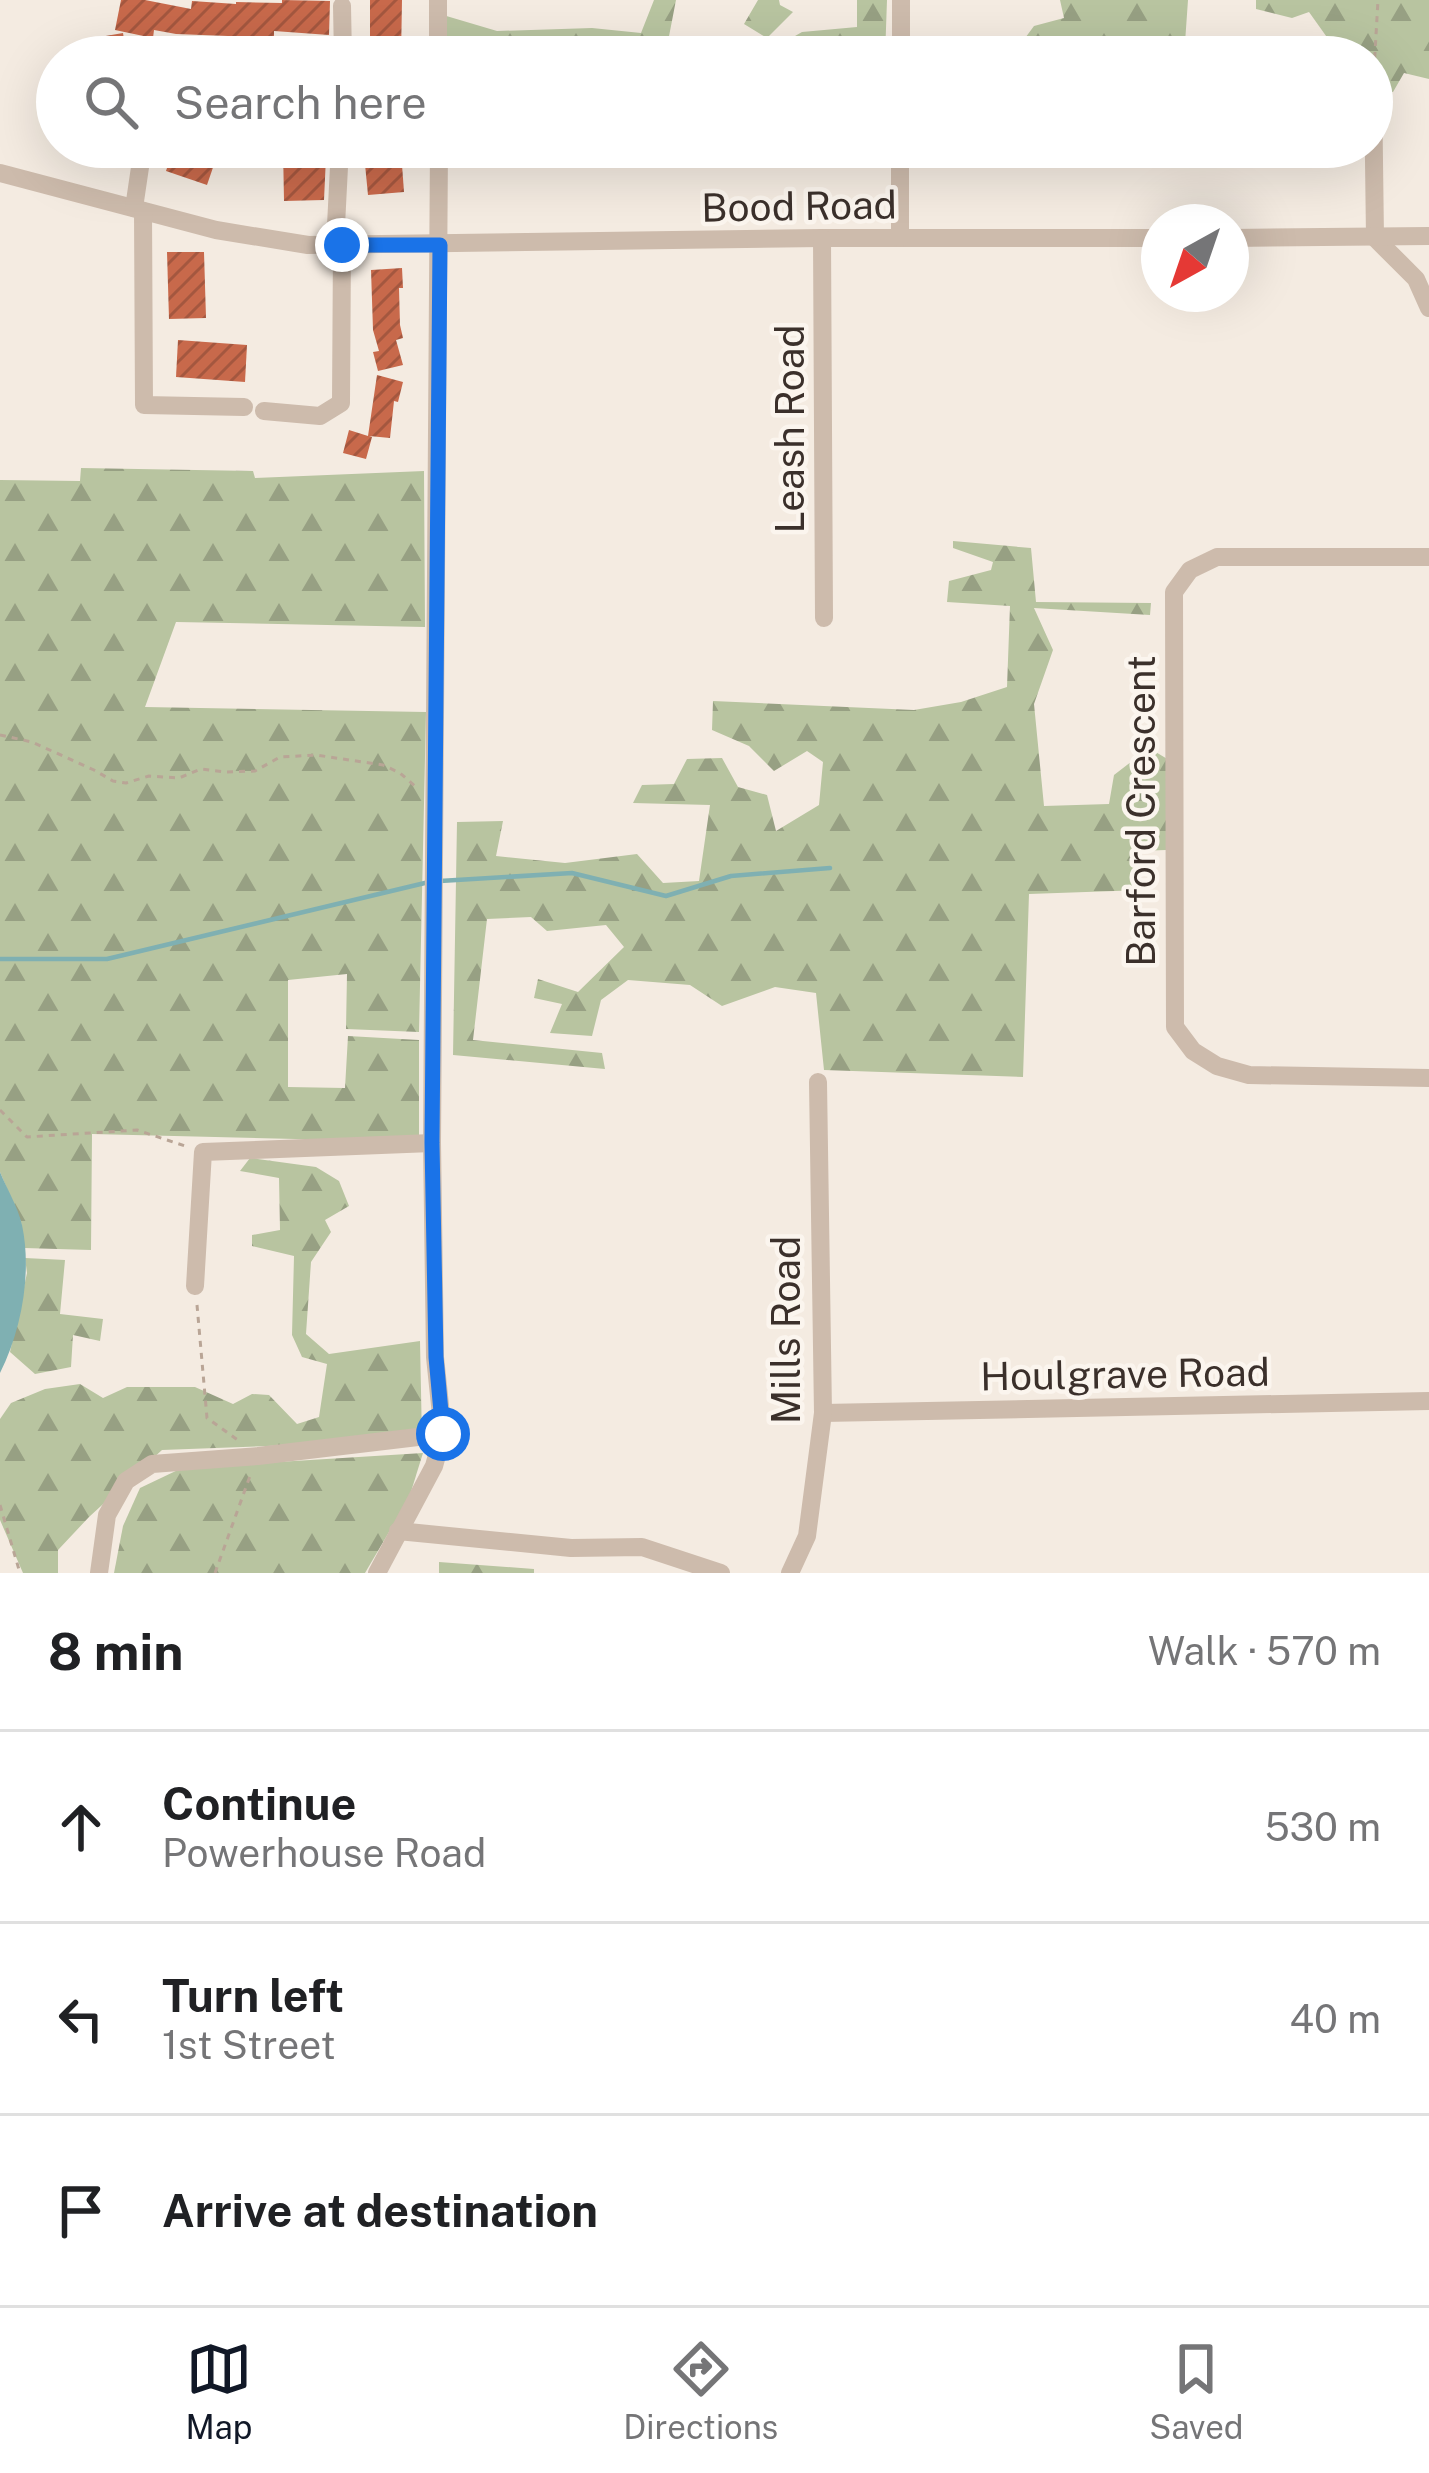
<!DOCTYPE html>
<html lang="en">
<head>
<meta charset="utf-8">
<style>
	:root { --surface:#fff; --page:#f6f6f6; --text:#202124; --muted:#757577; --line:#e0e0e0; --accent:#111827 }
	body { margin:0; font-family:"Public Sans",sans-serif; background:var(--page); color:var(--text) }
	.compass { position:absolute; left:1141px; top:204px; width:108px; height:108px; border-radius:50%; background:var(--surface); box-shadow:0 12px 48px #0002; rotate:220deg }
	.stop { position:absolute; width:36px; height:36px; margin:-27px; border:9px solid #1a73e8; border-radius:50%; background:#fff }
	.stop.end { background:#1a73e8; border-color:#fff; box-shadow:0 3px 12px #0008 }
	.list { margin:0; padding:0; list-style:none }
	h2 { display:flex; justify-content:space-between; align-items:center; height:156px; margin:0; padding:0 48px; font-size:51px }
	h2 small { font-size:39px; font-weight:400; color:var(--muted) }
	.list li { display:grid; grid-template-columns:78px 1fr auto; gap:36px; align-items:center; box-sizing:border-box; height:192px; padding:0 48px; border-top:3px solid var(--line) }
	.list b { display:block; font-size:45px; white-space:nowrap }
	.list p { margin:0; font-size:39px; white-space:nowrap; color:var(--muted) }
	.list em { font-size:39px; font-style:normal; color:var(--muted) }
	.icon { flex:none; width:66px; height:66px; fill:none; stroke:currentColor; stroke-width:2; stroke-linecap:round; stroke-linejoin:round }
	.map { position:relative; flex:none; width:1429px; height:1573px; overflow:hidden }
	.search { position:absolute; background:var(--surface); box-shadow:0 12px 48px #0002; left:36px; right:36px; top:36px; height:132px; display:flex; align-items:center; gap:30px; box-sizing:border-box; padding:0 42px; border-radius:66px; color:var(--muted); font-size:45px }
	.sheet { height:732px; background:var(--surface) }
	nav { display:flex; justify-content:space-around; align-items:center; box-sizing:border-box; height:168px; border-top:3px solid var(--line); background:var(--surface); font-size:33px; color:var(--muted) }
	nav a { display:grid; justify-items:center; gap:6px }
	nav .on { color:var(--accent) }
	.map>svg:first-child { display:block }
	.forest { fill:url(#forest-firs) }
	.water { fill:#7fb0b2 }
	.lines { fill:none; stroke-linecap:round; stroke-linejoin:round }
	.stream { stroke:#7fb0b2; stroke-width:4.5 }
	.building { fill:url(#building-hatch) }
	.path { stroke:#b9a596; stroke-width:3; stroke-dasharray:6 6; stroke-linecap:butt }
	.minor { stroke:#cdbbac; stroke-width:18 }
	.route { stroke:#1a73e8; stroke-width:15 }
	.labels { text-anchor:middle; stroke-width:9; stroke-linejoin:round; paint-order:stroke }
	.street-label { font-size:39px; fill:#3b302b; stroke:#fbf5ee }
</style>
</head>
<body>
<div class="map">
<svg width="1429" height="1573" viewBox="0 0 1429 1573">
	<defs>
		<pattern id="forest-firs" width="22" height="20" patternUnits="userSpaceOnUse" patternTransform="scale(3)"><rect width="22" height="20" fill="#b8c4a0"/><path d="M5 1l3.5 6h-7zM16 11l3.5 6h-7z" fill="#97a083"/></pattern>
		<pattern id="building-hatch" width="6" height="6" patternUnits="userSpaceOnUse" patternTransform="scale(3)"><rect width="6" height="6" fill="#c8694b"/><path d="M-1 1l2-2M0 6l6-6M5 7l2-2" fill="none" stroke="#a4573f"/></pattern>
	</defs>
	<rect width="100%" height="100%" fill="#f4ebe1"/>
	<!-- forest -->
	<g class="forest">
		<path d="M654 0H676L665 57H449L443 15 497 31 592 28 641 33Z"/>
		<path d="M758 0H779L780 5 793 12 767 38 744 24Z"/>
		<path d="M857 0H887L885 57H743L769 51 802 32 857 27Z"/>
		<path d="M1060 0H1188L1184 57H1011L1034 26 1064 18Z"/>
		<path d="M1256 0H1429V79L1404 73 1393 92H1372V57H1341L1309 12 1292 18 1256 9Z"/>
		<path d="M81 468 253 471 255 478 424 471 425 627 176 622 145 707 426 712 419 1032 346 1029 347 974 288 980V1087L345 1088 348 1036 419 1040V1142L92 1134 91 1250 24 1248 21 1222 0 1172V480L80 481Z"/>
		<path d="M953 541 1031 548 1036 602 1151 603 1150 615 1034 608 1053 650 1034 704 1044 806 1109 804 1114 775 1149 748 1169 760 1166 850 1137 851 1143 890 1029 894 1023 1077 824 1070 816 993 775 987 722 1006 690 985 628 980 601 1000 592 1036 550 1033 562 1004 534 998 538 979 578 992 624 947 606 925 547 931 531 917 487 919 473 1040 602 1053 605 1069 453 1055 457 822 503 821 496 856 565 863 637 854 663 883 699 881 710 805 633 803 642 785 674 784 687 759 722 758 738 787 767 795 776 831 819 805 823 762 807 751 774 771 749 746 712 730 713 701 914 710 961 702 1007 687 1010 606 947 602 949 581 991 570 993 562 953 548Z"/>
		<path d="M250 1158 316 1167 339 1181 349 1206 325 1220 331 1232 311 1262 306 1334 329 1354 420 1341 422 1440 162 1450 89 1517 58 1550V1573H23L0 1520V1419L11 1403 45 1389 80 1384 103 1398 127 1387H195L233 1404 252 1394 269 1395 297 1424 319 1417 327 1364 302 1357 292 1335 294 1256 252 1246V1235L280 1230 279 1178 240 1171Z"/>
		<path d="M25 1258 65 1260 60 1314 103 1319 100 1341 73 1335 71 1367 35 1374 10 1352 27 1273Z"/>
		<path d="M423 1453 409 1498 365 1573H114L123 1526 140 1488 182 1468Z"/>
		<path d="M439 1562 534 1569V1573H439Z"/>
	</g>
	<!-- water -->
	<path class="water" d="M0 1172C7 1189 18 1207 22 1225 32 1272 22 1329 0 1373Z"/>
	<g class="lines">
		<!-- stream -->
		<g class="stream">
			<path d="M440 881 572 873 666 896 731 876 830 868"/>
			<path d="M0 959H107L429 882"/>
		</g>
	</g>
	<!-- building -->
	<g class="building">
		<path d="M121 0H145L191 9 192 1 236 4V2L282 3V0L330 1 329 35 274 31V36H228L176 34 154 30 153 38 115 30Z"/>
		<path d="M370 0H402L401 57H367L370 36Z"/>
		<path d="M123 33 127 57H98L94 38Z"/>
		<path d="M174 147H220L207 185 166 171Z"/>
		<path d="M283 147H323V157H326L324 200 284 201Z"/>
		<path d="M401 151 404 192 368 195 364 154Z"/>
		<path d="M167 252H204L206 318 169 319Z"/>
		<path d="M402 268 403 288H399L400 325 403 338 396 340 403 365 378 371 373 352 379 351 373 330 371 270Z"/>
		<path d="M178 340 247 345 245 382 176 377Z"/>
		<path d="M377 375 403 382 398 402 394 401 390 438 369 436 372 437 366 459 343 453 349 430 368 436Z"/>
	</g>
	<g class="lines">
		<!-- path -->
		<g class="path">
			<path d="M1374 70 1378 0"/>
			<path d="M0 735 32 742 94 770 113 781 126 783 149 776 179 778 201 769 225 772 255 771 280 757 316 755 383 765 400 773 416 787"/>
			<path d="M0 1110 27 1137 137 1130 188 1147"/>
			<path d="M197 1305 207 1418 239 1441"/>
			<path d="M0 1505 20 1573"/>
			<path d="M215 1573 250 1476"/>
		</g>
		<!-- minor -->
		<g class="minor">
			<path d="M342 6 343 57"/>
			<path d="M438 57V0"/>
			<path d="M901 57V0"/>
			<path d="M1373 84 1375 238 1416 279 1429 308"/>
			<path d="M0 173 216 230 308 245 822 238H1159"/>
			<path d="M134 208 143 147"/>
			<path d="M143 211 144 405 244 407"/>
			<path d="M822 238 824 618"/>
			<path d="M900 238V147"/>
			<path d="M1231 238 1429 236"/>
			<path d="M335 245 340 147"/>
			<path d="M264 411 320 416 341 403 342 245"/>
			<path d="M1429 557H1217L1190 570 1174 592 1175 1027 1193 1051 1217 1066 1249 1075 1429 1078"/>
			<path d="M195 1286 203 1152 432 1143"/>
			<path d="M823 1413 1429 1401"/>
			<path d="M398 1531 571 1548 642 1547 721 1573"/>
			<path d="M99 1573 107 1515 126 1481 152 1464 258 1456 443 1434"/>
			<path d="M377 1573 434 1466 443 1434 435 1357 432 1143 439 147"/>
			<path d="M790 1573 807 1536 823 1413 818 1082"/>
		</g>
	</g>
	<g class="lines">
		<!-- route -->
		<path class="route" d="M342 245H440L432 1143 436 1357 443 1434"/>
	</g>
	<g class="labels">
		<!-- street labels -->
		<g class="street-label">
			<text transform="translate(799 206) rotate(-1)" y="14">Bood Road</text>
			<text transform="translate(790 429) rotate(-90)" y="14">Leash Road</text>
			<text transform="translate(1141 811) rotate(-90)" y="14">Barford Crescent</text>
			<text transform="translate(786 1330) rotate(-90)" y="14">Mills Road</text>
			<text transform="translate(1125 1374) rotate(-1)" y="14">Houlgrave Road</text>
		</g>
	</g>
</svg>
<svg class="compass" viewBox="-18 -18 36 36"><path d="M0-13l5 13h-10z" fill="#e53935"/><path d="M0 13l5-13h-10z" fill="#757577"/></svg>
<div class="stop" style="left:443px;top:1434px"></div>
<div class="stop end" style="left:342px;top:245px"></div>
<div class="search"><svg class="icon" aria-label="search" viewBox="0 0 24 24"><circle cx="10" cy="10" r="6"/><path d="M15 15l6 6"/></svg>Search here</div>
</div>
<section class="sheet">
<h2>8 min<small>Walk · 570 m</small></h2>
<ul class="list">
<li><svg class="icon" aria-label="ahead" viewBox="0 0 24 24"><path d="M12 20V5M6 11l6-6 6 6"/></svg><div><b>Continue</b><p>Powerhouse Road</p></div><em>530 m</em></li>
<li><svg class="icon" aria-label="left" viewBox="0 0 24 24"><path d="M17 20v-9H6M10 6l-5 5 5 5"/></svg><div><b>Turn left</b><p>1st Street</p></div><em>40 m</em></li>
<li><svg class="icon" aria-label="arrive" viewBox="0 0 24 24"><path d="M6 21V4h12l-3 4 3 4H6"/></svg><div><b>Arrive at destination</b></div></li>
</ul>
</section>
<nav>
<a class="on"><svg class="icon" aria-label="map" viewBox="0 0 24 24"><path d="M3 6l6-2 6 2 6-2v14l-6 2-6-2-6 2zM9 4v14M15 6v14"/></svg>Map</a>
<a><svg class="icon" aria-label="directions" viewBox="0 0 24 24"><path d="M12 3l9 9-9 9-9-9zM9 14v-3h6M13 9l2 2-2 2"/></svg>Directions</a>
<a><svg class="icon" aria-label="saved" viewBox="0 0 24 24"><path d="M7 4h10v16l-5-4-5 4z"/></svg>Saved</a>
</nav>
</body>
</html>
